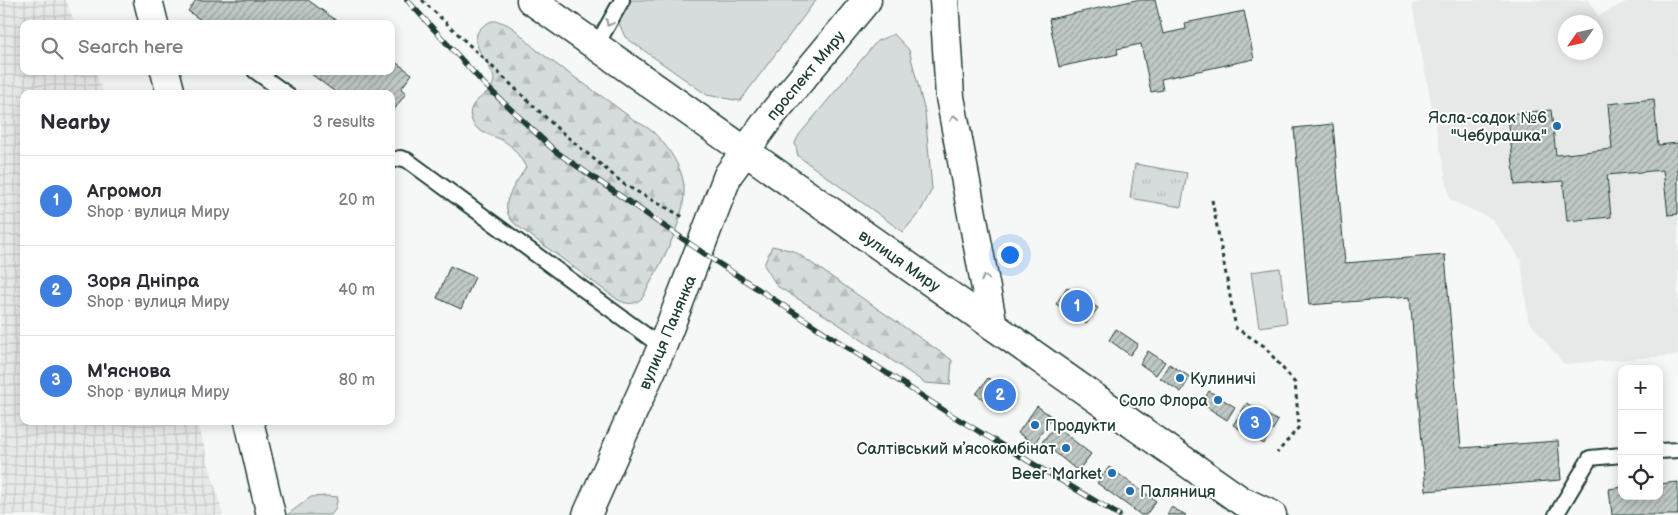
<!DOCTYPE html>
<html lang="en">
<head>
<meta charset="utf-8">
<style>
	:root { --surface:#fff; --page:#f2f2f3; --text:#2b2b33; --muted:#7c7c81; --line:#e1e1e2; --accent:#111827 }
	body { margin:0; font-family:"Balsamiq Sans",sans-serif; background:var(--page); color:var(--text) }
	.controls { position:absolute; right:15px; bottom:15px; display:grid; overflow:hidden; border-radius:10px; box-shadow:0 2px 12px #0003 }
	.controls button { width:45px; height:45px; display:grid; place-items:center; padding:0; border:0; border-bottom:1px solid var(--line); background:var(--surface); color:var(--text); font:25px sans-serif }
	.compass { position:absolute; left:1558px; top:15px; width:45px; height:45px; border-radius:50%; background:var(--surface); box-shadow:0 2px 12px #0003; rotate:236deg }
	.you { position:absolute; left:1009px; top:254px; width:18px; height:18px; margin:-12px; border:4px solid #fff; border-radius:50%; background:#1a73e8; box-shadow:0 0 0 8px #1a73e833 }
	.badge { display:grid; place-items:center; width:32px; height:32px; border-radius:50%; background:var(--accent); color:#fff; font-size:16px; font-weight:700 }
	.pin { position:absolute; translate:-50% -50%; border:2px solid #fff; box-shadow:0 1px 5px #0006 }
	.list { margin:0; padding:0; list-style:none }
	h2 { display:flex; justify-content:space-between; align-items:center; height:65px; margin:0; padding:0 20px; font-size:21px }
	h2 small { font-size:16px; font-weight:400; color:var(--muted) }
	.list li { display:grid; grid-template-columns:32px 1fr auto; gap:15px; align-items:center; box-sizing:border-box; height:90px; padding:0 20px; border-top:1px solid var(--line) }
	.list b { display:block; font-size:19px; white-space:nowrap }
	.list p { margin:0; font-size:16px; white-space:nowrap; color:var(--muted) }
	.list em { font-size:16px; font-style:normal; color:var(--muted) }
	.icon { flex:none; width:28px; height:28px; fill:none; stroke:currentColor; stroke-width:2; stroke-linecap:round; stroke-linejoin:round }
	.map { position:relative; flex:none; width:1678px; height:515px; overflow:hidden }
	.search { position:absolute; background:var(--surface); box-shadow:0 2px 12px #0003; left:20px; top:20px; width:375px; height:55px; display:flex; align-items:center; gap:12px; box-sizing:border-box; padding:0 18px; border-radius:10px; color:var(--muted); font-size:19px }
	.panel { position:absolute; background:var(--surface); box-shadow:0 2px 12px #0003; left:20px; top:90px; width:375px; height:335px; border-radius:10px }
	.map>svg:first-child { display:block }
	.built { fill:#e6e9e8; fill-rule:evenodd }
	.industrial { fill:url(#industrial-grid) }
	.grass { fill:#d6dcdb; stroke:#7a8c88 }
	.forest { fill:url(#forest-firs); stroke:#7a8c88 }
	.park { fill:url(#park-tufts); stroke:#7a8c88 }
	.building { fill:url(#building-hatch); stroke:#1f3d34 }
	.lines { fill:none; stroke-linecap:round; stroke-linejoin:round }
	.lane-casing { stroke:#1f3d34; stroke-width:18 }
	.street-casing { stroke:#1f3d34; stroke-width:31 }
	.secondary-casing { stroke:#1f3d34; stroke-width:31 }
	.primary-casing { stroke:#1f3d34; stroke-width:31 }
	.path { stroke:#1f3d34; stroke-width:3; stroke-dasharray:4 4; stroke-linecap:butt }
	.lane { stroke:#fff; stroke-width:14 }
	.street { stroke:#fff; stroke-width:28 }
	.secondary { stroke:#fff; stroke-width:28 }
	.primary { stroke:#fff; stroke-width:28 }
	.rail-casing { stroke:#1f3d34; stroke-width:5.5 }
	.rail { stroke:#fff; stroke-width:4; stroke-dasharray:11; stroke-linecap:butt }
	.oneway { stroke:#8f9e9a }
	.poi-dot { fill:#1f6fb2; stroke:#fff; stroke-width:2 }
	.labels { text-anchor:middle; stroke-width:4; stroke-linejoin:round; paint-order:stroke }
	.street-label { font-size:16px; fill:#1f3d34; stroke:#fff }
	.poi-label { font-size:16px; fill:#1f3d34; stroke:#fff; text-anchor:end }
</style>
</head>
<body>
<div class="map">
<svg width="1678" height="515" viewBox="0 0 1678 515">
	<defs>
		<pattern id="industrial-grid" width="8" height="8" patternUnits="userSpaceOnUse" patternTransform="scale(1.25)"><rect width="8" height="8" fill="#e6e9e8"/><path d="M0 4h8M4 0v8" fill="none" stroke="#c5c9c8"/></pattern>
		<pattern id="forest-firs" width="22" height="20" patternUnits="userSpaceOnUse" patternTransform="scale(1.25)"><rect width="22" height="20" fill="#d6dcdb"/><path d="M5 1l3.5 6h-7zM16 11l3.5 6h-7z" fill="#b7bebd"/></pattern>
		<pattern id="park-tufts" width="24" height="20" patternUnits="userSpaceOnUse" patternTransform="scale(1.25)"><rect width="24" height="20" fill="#d6dcdb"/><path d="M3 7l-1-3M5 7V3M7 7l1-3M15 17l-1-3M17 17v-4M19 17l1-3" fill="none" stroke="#b7bebd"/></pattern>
		<pattern id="building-hatch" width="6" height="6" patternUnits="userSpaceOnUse" patternTransform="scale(1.25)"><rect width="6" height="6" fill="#c0c9c6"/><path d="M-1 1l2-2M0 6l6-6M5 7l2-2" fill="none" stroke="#9ba4a2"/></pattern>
	</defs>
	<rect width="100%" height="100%" fill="#f6f7f7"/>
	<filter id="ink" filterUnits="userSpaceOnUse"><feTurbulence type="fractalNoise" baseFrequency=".02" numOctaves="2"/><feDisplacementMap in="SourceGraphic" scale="10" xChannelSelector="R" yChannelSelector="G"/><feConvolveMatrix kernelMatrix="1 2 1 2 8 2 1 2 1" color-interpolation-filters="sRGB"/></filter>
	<g filter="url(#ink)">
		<!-- built -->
		<path class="built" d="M1426 0H1588L1598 16 1630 0H1678V355L1564 364 1528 320 1521 260 1492 219 1450 200 1412 4ZM1566 22H1596V52H1566Z"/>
		<!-- industrial -->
		<path class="industrial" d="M0 0H66L75 24H24V71H95L104 94H24V421H197L223 515H0Z"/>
		<!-- grass -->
		<g class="grass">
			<path d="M631 0H816L740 101 707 95 625 37 618 21Z"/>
			<path d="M894 34 909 50 925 112 932 189 920 212 903 232 798 156 795 143 799 135 877 41Z"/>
			<path d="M1280 268 1287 323 1259 327 1251 272Z"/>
			<path d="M325 496 338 497 335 510 331 515H287L311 497Z"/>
		</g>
		<!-- forest -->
		<g class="forest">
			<path d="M492 21C512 20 524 40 538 51 570 75 603 96 634 120 640 124 648 127 653 132 665 143 677 160 682 176 693 212 659 265 643 297 636 305 628 305 618 300L515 224C495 205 516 185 526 167 521 159 515 149 507 143 497 135 477 135 472 121 463 100 493 96 494 80 494 63 455 37 492 21Z"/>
			<path d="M772 246 794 251 952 360 950 385 925 383 834 321 777 286 764 265Z"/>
		</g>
		<!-- park -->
		<path class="park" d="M1135 164 1187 173 1181 207 1130 198Z"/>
		<!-- building -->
		<g class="building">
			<path d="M196 0H308L341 24H206L188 11Z"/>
			<path d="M1136 0H1155L1163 34 1186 29 1185 23 1244 11 1254 59 1161 79 1163 90 1151 92 1141 44 1117 49 1118 54 1059 67 1049 19Z"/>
			<path d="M391 59 412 74 401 89 406 93 391 114V94H338L307 71H391Z"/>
			<path d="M1654 99 1658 145 1678 143V214L1668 215 1663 170 1607 175 1611 217 1567 221 1563 181 1515 185 1508 114 1551 110 1556 155 1612 149 1608 104Z"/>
			<path d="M1333 124 1345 263 1445 255 1461 448 1558 441 1561 480 1426 491 1410 297 1309 305 1294 128Z"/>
			<path d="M450 266 475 277 461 309 437 298Z"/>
			<path d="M1067 287 1098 308 1086 324 1056 304Z"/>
			<path d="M1116 329 1138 344 1130 355 1109 340Z"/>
			<path d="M1148 351 1165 362 1156 375 1140 364Z"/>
			<path d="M1169 364 1190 377 1181 392 1160 378Z"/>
			<path d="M988 378 1015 399 1004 414 976 394Z"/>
			<path d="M1209 391 1235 407 1227 420 1202 404Z"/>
			<path d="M1247 403 1278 421 1264 444 1233 425Z"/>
			<path d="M1037 406 1052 417 1034 444 1018 433Z"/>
			<path d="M1055 426 1091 454 1078 471 1042 442Z"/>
			<path d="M1109 467 1156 501 1146 515H1141L1097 483Z"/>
			<path d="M1678 482V515H1612L1609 489 1622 487V496H1659V484Z"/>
			<path d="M1171 507 1186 515H1167Z"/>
		</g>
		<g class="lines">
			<defs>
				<g id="lane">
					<path d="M596 46 622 0"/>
					<path d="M255 71 287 94"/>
					<path d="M391 161 400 158 407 160 662 347"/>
					<path d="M1659 451 1678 450"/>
					<path d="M1556 515 1590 458 1622 455"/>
				</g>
				<g id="street">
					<path d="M148 0 154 24"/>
					<path d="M165 71 171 94"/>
					<path d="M249 421 271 515"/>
				</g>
				<g id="secondary">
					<path d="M944 0 950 97 993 326"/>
					<path d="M587 515 662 347 728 175 770 117 867 0"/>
				</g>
				<path id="primary" d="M531 0 1240 500 1272 515"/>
			</defs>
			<!-- lane casing -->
			<use href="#lane" class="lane-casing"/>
			<!-- street casing -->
			<use href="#street" class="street-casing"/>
			<!-- secondary casing -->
			<use href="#secondary" class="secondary-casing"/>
			<!-- primary casing -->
			<use href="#primary" class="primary-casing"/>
			<!-- path -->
			<g class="path">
				<path d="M422 0 558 129 625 185 685 218"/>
				<path d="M1212 200 1236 328 1264 346 1295 383 1299 427 1277 453"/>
			</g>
			<!-- lane -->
			<use href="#lane" class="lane"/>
			<!-- street -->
			<use href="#street" class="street"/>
			<!-- secondary -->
			<use href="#secondary" class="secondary"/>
			<!-- primary -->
			<use href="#primary" class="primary"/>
			<defs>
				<path id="rail" d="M407 0 484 84 555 151 715 261 948 413 1119 515"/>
			</defs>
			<!-- rail casing -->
			<use href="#rail" class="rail-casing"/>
			<!-- rail -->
			<use href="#rail" class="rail"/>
		</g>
		<!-- one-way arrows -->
		<defs><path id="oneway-chevron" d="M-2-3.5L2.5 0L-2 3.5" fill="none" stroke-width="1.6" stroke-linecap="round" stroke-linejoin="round" transform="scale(1.25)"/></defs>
		<g class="oneway">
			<use href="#oneway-chevron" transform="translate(609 23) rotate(119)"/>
			<use href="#oneway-chevron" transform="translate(954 118) rotate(-101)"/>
			<use href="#oneway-chevron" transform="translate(985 278) rotate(-101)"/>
		</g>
	</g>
	<!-- markers -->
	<g class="poi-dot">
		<circle cx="1557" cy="126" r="5"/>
		<circle cx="1180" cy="378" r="5"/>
		<circle cx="1218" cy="400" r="5"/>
		<circle cx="1035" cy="425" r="5"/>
		<circle cx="1066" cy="448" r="5"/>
		<circle cx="1112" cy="473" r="5"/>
		<circle cx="1130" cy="491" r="5"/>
	</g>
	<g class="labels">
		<!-- street labels -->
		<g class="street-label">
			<text transform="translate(805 75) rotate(-50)" y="6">проспект Миру</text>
			<text transform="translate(900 260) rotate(35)" y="6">вулиця Миру</text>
			<text transform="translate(667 332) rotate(-67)" y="6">вулиця Панянка</text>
		</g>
		<!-- poi labels -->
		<g class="poi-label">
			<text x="1547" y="123">Ясла-садок №6<tspan x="1547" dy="18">"Чебурашка"</tspan></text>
			<text x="1190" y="384" text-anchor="start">Кулиничі</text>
			<text x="1208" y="406">Соло Флора</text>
			<text x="1045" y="431" text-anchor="start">Продукти</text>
			<text x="1056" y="454">Салтівський мʼясокомбінат</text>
			<text x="1102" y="479">Beer Market</text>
			<text x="1140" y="497" text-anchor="start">Паляниця</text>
		</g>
	</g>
</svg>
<div class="controls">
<button>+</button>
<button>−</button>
<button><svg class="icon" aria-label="locate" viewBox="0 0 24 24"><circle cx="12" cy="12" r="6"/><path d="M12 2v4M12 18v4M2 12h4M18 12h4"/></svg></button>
</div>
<svg class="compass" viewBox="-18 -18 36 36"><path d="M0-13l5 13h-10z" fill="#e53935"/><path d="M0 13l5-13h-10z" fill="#7c7c81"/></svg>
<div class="you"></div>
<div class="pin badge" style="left:1077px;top:306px;background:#3f7fe0">1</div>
<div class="pin badge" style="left:1000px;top:395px;background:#3f7fe0">2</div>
<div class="pin badge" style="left:1255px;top:423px;background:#3f7fe0">3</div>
<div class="search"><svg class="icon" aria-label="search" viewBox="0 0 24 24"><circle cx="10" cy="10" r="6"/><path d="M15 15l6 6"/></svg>Search here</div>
<section class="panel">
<h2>Nearby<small>3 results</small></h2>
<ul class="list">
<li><span class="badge" style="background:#3f7fe0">1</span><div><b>Агромол</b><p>Shop · вулиця Миру</p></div><em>20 m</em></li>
<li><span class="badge" style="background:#3f7fe0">2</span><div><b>Зоря Дніпра</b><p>Shop · вулиця Миру</p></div><em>40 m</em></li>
<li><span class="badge" style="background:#3f7fe0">3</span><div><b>М'яснова</b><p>Shop · вулиця Миру</p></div><em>80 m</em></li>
</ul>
</section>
</div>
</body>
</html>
